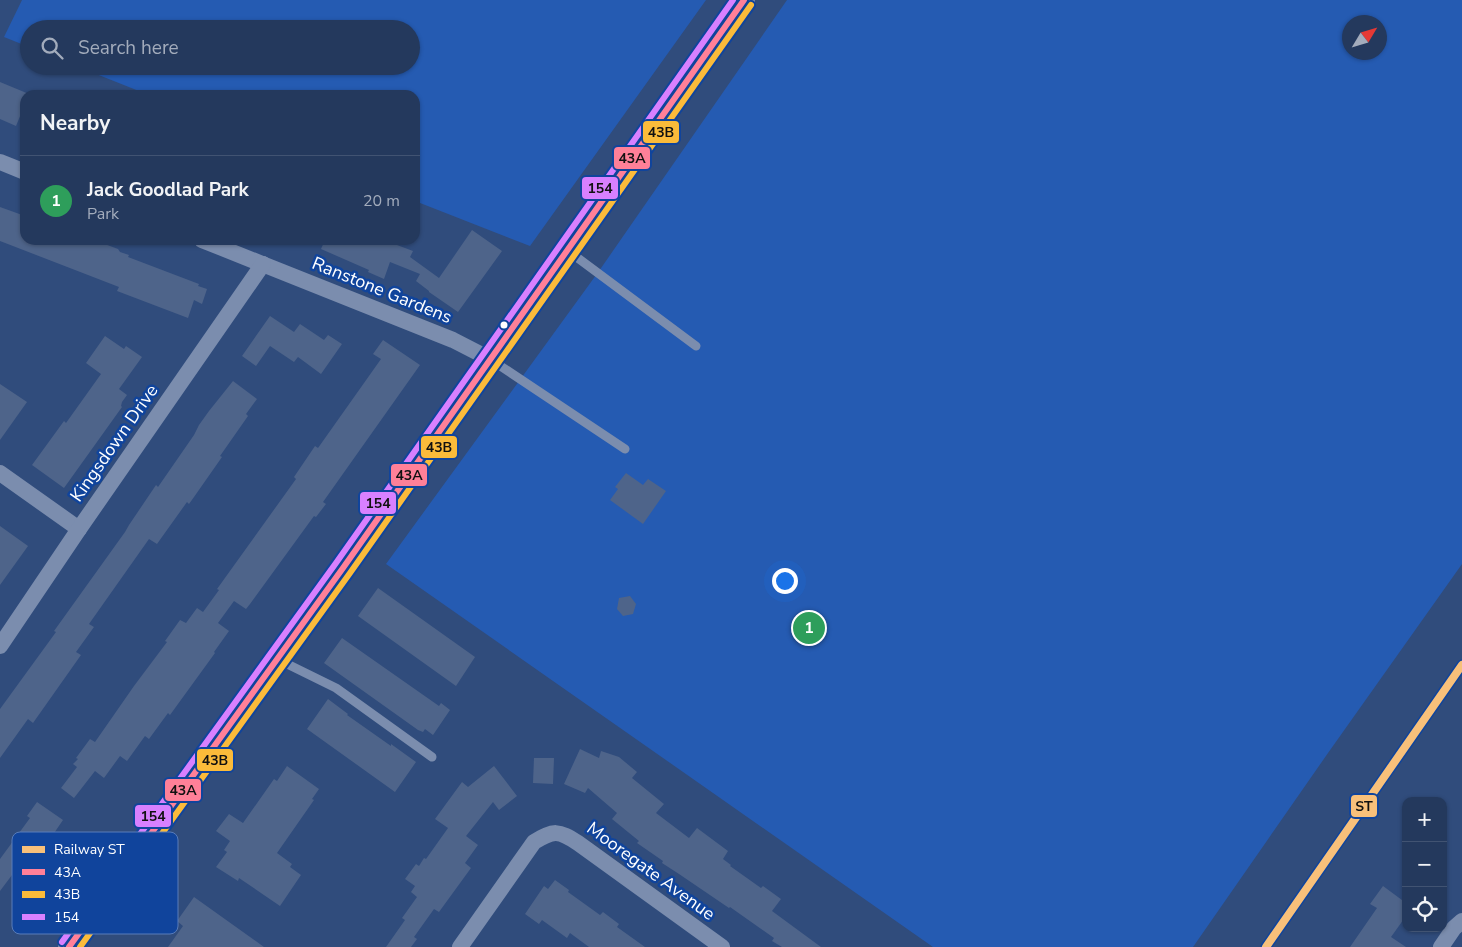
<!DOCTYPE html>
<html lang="en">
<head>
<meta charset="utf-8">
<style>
	:root { --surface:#24395d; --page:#304466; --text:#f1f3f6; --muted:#a3acbc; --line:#415372; --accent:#b7c0d1 }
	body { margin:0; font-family:"Nunito Sans",sans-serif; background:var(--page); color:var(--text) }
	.controls { position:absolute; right:15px; bottom:15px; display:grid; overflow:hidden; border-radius:10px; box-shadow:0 1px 4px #0004 }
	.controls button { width:45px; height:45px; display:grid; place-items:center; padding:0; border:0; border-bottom:1px solid var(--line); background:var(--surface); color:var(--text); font:25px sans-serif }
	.compass { position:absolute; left:1342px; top:15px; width:45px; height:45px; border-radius:50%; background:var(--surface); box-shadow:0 1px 4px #0004; rotate:52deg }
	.you { position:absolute; left:784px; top:580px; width:18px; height:18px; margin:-12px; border:4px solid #fff; border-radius:50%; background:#1a73e8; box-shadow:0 0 0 8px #1a73e833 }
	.badge { display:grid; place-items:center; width:32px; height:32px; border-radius:50%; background:var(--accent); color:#fff; font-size:16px; font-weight:700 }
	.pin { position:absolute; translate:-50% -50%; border:2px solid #fff; box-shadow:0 1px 5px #0006 }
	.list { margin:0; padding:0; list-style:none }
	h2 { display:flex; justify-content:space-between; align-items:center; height:65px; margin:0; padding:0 20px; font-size:21px }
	h2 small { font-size:16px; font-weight:400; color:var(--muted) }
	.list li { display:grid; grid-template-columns:32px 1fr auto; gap:15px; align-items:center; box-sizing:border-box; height:90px; padding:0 20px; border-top:1px solid var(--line) }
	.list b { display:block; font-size:19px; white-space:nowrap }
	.list p { margin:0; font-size:16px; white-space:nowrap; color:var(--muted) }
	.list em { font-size:16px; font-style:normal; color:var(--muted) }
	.icon { flex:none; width:28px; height:28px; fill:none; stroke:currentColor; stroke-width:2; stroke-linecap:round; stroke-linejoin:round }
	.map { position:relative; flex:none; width:1462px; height:947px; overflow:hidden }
	.search { position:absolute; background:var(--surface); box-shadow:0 1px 4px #0004; left:20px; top:20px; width:400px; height:55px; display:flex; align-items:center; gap:12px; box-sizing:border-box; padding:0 18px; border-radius:28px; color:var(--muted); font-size:19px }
	.panel { position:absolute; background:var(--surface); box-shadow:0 1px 4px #0004; left:20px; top:90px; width:400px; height:155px; border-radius:15px }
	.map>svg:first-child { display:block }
	.green { fill:#255bb2; fill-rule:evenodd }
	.building { fill:#4e648a }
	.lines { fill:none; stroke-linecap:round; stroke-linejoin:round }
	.service { stroke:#7b8dae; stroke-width:9 }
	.minor { stroke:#7b8dae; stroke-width:16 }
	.secondary { stroke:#7688aa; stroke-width:22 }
	.bus-1-casing { stroke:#10449c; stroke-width:10 }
	.bus-2-casing { stroke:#10449c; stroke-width:10 }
	.bus-3-casing { stroke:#10449c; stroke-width:10 }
	.bus-1 { stroke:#ff8098; stroke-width:6 }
	.bus-2 { stroke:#fbbb3a; stroke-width:6 }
	.bus-3 { stroke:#d880ff; stroke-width:6 }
	.rail-1-casing { stroke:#10449c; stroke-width:11 }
	.rail-1 { stroke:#f8c07a; stroke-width:8 }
	.bus-dot { fill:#fff; stroke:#10449c; stroke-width:2 }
	.labels { text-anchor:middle; stroke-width:5; stroke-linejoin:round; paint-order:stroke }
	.street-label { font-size:18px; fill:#fff; stroke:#10449c }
	.key { fill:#10449c; stroke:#587cba; stroke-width:1 }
	.key-label { font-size:14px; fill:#fff }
	.line-badge { stroke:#10449c; stroke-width:2 }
	.pale-badge-label { font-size:14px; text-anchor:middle; font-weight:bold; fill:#111 }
</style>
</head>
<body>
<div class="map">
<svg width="1462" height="947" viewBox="0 0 1462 947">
	<rect width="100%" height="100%" fill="#304c7c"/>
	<!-- green -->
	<g class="green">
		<path d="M22 0H706L530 246 415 201V95H149L76 66H411V29H29V47L4 37Z"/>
		<path d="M787 0H1462V564L1328 753 1193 947H933L386 564 599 271ZM1350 22H1380V52H1350Z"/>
	</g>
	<!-- building -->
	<g class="building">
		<path d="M0 82 29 94 25 95V104L16 126 0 119Z"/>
		<path d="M0 207 25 216V240H94L118 249 120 252 129 255 128 257 199 284 198 286 207 289 202 304 194 300 188 318 117 291 119 287 0 241Z"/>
		<path d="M472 230 502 251 458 312 429 292V291L416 281 420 274 390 262 384 279 368 272 369 270 321 249 325 240H399L397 245 413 251 410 257 439 278Z"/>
		<path d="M270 316 294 332 300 324 324 340 328 335 342 344 321 374 298 357 294 362 270 346 256 366 242 356Z"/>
		<path d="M105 336 124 349 126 346 142 357 119 389 127 395 122 402 121 406 122 407 64 488 32 465 64 421 66 423 101 374 86 363Z"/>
		<path d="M383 340 420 365 323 502 326 504 316 517 314 516 250 604 246 609 234 601 218 623 229 631 214 652 215 653 170 715 168 713 149 739 145 736 127 761 120 756 104 778 95 771 74 798 61 788 77 767 73 764 78 759 76 758 90 739 95 742 134 686 167 642 165 641 180 620 186 623 197 608 203 612 219 590 217 589 296 479 294 477 315 446 318 448 381 359 373 354Z"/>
		<path d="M233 381 257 399 246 414 248 416 220 456 222 457 194 497 189 504 187 502 157 544 149 539 89 624 94 627 76 652 81 655 33 723 28 719 0 758V709L56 632 54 631 125 532 129 525 156 485 158 487 194 435 199 425 209 411Z"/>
		<path d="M0 384 27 402 0 440Z"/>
		<path d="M626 473 643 485 648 479 666 491 643 524 610 500 618 489 615 487Z"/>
		<path d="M0 526 28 546 0 585Z"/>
		<path d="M378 588 475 657 456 686 358 616Z"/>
		<path d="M630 596 636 604 633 614 623 616 617 609 619 598Z"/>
		<path d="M342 638 439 706 441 703 450 710 433 735 425 729 423 732 418 730 324 663Z"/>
		<path d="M328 699 348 714 347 715 391 746V744L416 762 395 792 307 729Z"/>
		<path d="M580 749 599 758 601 751 619 757 637 772 632 778 664 804 656 813 689 838 697 828 728 851 723 859 731 865 730 866 761 888 763 886 781 899 772 911 821 947H782L772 941 774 938 730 907 729 908 679 874 662 863 663 861 637 843 639 841 612 819 617 813 588 788 585 793 564 784Z"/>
		<path d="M534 758H554L553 784 533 783Z"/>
		<path d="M287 766 319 789 312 799 314 800 277 853 292 864 290 867 301 875 280 906 239 878 238 881 216 867 227 852 224 850 230 841 216 831 229 814 243 823 274 779 277 781Z"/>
		<path d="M494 766 517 796 499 810 493 802 466 836 478 845 465 863 471 868 439 912 434 909 414 937 417 939 411 947H386L405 920 402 918 417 897 411 892 415 886 405 879 416 864 419 866 424 858 426 859 448 828 435 819 462 782 468 787Z"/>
		<path d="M37 802 63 820 33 864 38 868 29 881 15 871 0 891V859L30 818 27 816Z"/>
		<path d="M555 880 569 890 568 892 600 915 603 912 619 924 617 927 645 947H589L570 933 567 938 542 920 539 924 525 914 544 886 548 889Z"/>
		<path d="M1383 886 1406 903V916L1391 937 1406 947H1350L1377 908 1370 904Z"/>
		<path d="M194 897 264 947H168L183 926 177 921Z"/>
	</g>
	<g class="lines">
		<!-- service -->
		<g class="service">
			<path d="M567 250 696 346"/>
			<path d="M490 359 625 449"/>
			<path d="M277 659 336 688 432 757"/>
		</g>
		<!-- minor -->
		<g class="minor">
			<path d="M0 162 25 172"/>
			<path d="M202 240 453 340 490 359"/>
			<path d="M0 473 79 529"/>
			<path d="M0 646 79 529 263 264"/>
			<path d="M460 947 534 842C554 830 558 830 578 843L722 947"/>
			<path d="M1441 947 1454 928 1462 921"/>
		</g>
		<!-- secondary -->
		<path class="secondary" d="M69 947 343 568 744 0"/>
		<defs>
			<path id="bus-1" d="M69 947 343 568 744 0"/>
			<path id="bus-2" d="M80 947 350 573 751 5"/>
			<path id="bus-3" d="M62 942 336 563 733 0"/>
		</defs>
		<!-- bus-1 casing -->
		<use href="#bus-1" class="bus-1-casing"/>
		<!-- bus-2 casing -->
		<use href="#bus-2" class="bus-2-casing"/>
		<!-- bus-3 casing -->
		<use href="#bus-3" class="bus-3-casing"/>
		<!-- bus-1 -->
		<use href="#bus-1" class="bus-1"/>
		<!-- bus-2 -->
		<use href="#bus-2" class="bus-2"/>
		<!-- bus-3 -->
		<use href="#bus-3" class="bus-3"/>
		<defs>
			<path id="rail-1" d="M1266 947 1462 665"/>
		</defs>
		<!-- rail-1 casing -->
		<use href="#rail-1" class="rail-1-casing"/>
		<!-- rail-1 -->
		<use href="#rail-1" class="rail-1"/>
	</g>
	<!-- markers -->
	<circle class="bus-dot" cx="504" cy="325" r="4.5"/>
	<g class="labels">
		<!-- street labels -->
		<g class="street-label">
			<text transform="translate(382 290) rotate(22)" y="6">Ranstone Gardens</text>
			<text transform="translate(114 443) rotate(-55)" y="6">Kingsdown Drive</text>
			<text transform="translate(651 871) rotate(36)" y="6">Mooregate Avenue</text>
		</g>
	</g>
	<!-- legend -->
	<rect x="12" y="832" width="166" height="102" rx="8" class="key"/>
	<rect x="22" y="846" width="23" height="7" fill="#f8c07a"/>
	<rect x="22" y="869" width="23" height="6" fill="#ff8098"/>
	<rect x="22" y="891" width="23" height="7" fill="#fbbb3a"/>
	<rect x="22" y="914" width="23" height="6" fill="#d880ff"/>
	<g class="key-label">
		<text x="54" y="854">Railway ST</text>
		<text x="54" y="877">43A</text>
		<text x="54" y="899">43B</text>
		<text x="54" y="922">154</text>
	</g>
	<g class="line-badge">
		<rect x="642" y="120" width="38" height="24" rx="5" fill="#fbbb3a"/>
		<rect x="613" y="146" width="38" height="24" rx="5" fill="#ff8098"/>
		<rect x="581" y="176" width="38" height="24" rx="5" fill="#d880ff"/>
		<rect x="420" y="435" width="38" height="24" rx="5" fill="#fbbb3a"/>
		<rect x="390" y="463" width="38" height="24" rx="5" fill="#ff8098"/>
		<rect x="359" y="491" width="38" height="24" rx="5" fill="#d880ff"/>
		<rect x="196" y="748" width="38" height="24" rx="5" fill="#fbbb3a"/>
		<rect x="164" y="778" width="38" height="24" rx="5" fill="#ff8098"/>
		<rect x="1350" y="794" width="28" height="24" rx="5" fill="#f8c07a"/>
		<rect x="134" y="804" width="38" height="24" rx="5" fill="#d880ff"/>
	</g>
	<g class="pale-badge-label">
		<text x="661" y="137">43B</text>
		<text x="632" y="163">43A</text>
		<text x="600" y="193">154</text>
		<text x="439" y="452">43B</text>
		<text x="409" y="480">43A</text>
		<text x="378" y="508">154</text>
		<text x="215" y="765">43B</text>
		<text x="183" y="795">43A</text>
		<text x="1364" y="811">ST</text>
		<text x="153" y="821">154</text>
	</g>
</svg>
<div class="controls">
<button>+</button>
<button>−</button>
<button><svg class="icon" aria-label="locate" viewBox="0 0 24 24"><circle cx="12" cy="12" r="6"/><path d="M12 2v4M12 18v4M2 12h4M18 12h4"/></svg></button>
</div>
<svg class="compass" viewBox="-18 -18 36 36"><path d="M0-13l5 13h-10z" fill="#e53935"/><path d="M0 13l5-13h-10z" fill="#a3acbc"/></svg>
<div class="you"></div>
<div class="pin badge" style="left:809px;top:628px;background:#2e9e5b">1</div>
<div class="search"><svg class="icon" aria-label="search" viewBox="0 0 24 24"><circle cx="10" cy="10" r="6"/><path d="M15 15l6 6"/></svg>Search here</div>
<section class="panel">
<h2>Nearby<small></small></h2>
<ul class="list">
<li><span class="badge" style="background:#2e9e5b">1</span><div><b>Jack Goodlad Park</b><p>Park</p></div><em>20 m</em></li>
</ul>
</section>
</div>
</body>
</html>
